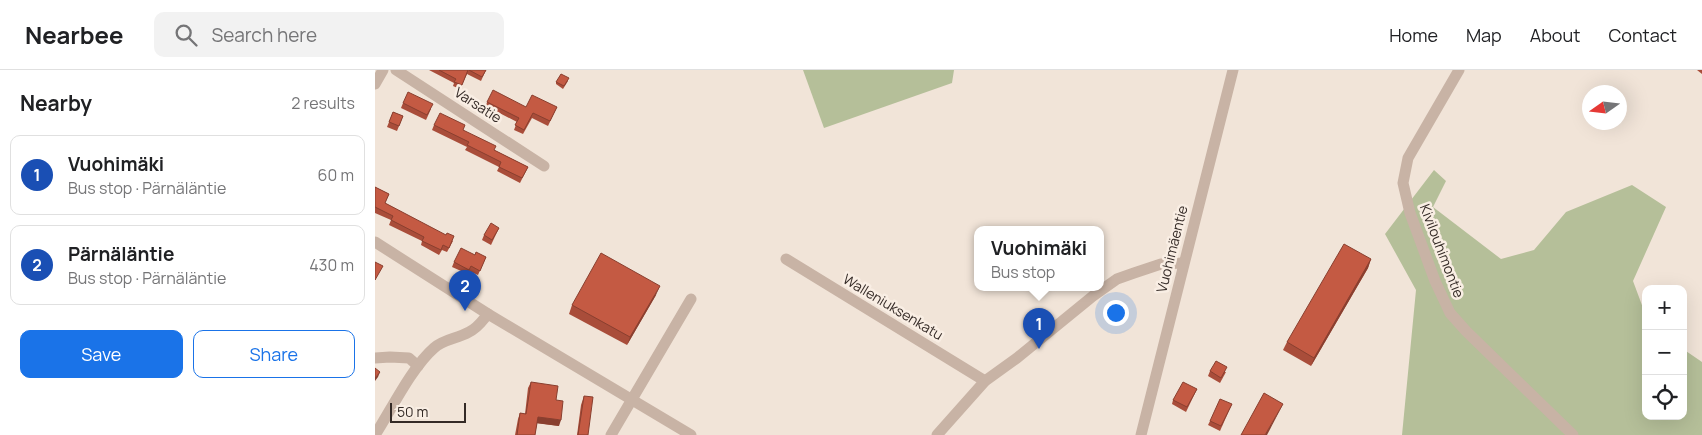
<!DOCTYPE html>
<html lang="en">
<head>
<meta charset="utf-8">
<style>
	:root { --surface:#fff; --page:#f2f2f2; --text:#202124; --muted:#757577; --line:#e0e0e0; --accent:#1a73e8 }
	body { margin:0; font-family:Manrope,sans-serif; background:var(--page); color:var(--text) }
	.controls { position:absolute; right:15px; bottom:15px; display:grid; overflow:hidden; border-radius:10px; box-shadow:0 5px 20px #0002 }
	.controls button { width:45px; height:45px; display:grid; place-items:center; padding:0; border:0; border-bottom:1px solid var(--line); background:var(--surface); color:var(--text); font:25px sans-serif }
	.compass { position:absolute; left:1207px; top:15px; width:45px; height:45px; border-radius:50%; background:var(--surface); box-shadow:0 5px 20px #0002; rotate:256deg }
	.scale { position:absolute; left:15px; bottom:12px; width:76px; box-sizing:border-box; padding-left:5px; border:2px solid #342a26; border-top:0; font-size:14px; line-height:18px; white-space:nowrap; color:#342a26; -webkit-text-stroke:4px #f9eee4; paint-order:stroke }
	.you { position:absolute; left:740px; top:242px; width:18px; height:18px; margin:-12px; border:4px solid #fff; border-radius:50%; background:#1a73e8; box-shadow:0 0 0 8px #1a73e833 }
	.badge { display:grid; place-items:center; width:32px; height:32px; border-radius:50%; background:var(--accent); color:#fff; font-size:16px; font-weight:700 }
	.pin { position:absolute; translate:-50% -41px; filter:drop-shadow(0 1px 2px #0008) }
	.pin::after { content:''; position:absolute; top:26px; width:18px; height:15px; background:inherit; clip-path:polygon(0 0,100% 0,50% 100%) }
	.popup { position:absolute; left:599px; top:156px; width:130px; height:65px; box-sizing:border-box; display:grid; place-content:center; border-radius:10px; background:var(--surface); filter:drop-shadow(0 1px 4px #0005); font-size:16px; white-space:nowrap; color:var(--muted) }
	.popup b { font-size:19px; color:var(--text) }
	.popup::after { content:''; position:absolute; left:50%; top:100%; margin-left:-10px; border:10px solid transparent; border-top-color:var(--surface) }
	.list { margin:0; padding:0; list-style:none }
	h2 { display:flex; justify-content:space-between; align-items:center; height:65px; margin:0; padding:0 20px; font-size:21px }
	h2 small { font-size:16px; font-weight:400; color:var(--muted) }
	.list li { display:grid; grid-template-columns:32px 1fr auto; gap:15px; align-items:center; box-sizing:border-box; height:80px; margin:0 10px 10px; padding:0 10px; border:1px solid var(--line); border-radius:10px }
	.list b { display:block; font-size:19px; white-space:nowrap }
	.list p { margin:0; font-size:16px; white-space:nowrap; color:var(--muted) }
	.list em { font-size:16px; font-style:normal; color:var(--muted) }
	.actions { display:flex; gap:10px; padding:15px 20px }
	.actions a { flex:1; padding:11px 0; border:1px solid var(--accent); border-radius:10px; text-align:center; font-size:18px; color:var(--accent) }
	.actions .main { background:var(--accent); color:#fff }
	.icon { flex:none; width:28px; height:28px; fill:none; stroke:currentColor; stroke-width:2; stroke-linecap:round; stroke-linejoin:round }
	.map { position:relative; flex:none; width:1327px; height:365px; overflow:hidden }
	header { display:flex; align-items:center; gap:30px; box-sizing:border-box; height:70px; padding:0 25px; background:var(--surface); border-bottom:1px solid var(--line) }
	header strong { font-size:24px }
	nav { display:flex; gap:28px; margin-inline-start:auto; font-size:18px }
	.search { width:350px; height:45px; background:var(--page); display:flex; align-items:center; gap:12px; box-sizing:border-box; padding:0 18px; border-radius:10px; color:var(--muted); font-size:19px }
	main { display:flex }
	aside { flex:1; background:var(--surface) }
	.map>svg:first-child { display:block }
	.green { fill:#b5bf99 }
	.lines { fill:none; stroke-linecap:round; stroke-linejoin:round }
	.street { stroke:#c8b3a5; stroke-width:11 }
	.wall { fill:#a94d3a }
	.shaded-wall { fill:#893f2f }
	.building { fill:#c45a43; stroke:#893f2f }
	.labels { text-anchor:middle; stroke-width:5; stroke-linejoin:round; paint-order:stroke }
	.street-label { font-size:14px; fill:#342a26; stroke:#f9eee4 }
</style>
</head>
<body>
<header>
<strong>Nearbee</strong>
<div class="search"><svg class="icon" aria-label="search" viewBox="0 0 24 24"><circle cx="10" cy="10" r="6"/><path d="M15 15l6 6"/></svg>Search here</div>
<nav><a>Home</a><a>Map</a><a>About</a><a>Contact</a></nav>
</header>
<main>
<aside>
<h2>Nearby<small>2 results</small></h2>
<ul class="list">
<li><span class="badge" style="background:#1a4fb4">1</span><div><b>Vuohimäki</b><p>Bus stop · Pärnäläntie</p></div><em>60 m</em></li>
<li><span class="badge" style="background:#1a4fb4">2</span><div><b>Pärnäläntie</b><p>Bus stop · Pärnäläntie</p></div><em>430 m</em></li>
</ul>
<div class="actions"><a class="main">Save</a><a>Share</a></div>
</aside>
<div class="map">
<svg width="1327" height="365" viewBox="0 0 1327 365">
	<rect width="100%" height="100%" fill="#f1e4d8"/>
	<!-- green -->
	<g class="green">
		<path d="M428 0H579L577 13 449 58Z"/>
		<path d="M1059 100 1071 111 1058 137 1126 189 1159 180 1191 142 1257 115 1291 137 1258 211 1271 246V346H1308V279L1327 292V365H1027L1041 220 1010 164Z"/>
	</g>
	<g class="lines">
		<!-- street -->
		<g class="street">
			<path d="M21 0 169 96"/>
			<path d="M1084 0 1033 88 1028 113 1035 143 1060 211 1075 243 1091 261 1198 365"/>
			<path d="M0 14 8 0"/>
			<path d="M0 172 113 244 316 365"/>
			<path d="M411 189 610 311"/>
			<path d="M0 288 15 287 34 288 43 296"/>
			<path d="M0 365C16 340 37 297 59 278 69 269 82 269 94 262 103 258 107 251 113 244"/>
			<path d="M236 365 316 229"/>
			<path d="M562 365 610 311 642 288 718 226 742 209 759 203 786 194 808 193"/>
			<path d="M766 365 858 0"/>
		</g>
	</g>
	<!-- wall -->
	<g class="wall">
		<path d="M54 0H111L106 11 92 4 85 19 78 16 79 13Z"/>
		<path d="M1322 0H1327V4Z"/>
		<path d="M193 11 188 19 181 14V12Z"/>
		<path d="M112 32 151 37H182L173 56 157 48 148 64 139 60 142 52 111 36Z"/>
		<path d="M28 33 56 39 51 50 26 38Z"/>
		<path d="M18 42 28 46 22 61 12 57Z"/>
		<path d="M59 55 88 60 119 80 153 97 145 113 122 101 124 97 90 80 92 77 57 60Z"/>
		<path d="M0 117 14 124 10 133 78 171 72 182 67 180 64 185 46 175 47 171 14 155 16 150 0 143Z"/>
		<path d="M124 158 116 175 107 170 109 165Z"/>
		<path d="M100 185 111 187 103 205 94 201 93 204 77 197 79 192Z"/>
		<path d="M996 189 993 198 936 296 908 280 912 272Z"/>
		<path d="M281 225 252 275 194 244 197 235Z"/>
		<path d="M835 301 851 302 845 313 833 306Z"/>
		<path d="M156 312 181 330 184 356 162 353 160 365H140L143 349 145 343 150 344 153 318Z"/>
		<path d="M822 319 811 342 797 334 798 330Z"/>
		<path d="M209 326 213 365H202L206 335Z"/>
		<path d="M857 334 845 361 833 355 835 351Z"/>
	</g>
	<!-- shaded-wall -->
	<g class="shaded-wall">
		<path d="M996 189 993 198 936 296 939 288Z"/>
		<path d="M285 216 281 225 252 275 255 267Z"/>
		<path d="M5 302 3 307 0 311V308Z"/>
		<path d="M908 334 904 342 892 365H890Z"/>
		<path d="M163 347 186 350 184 356 160 353Z"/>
	</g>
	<!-- building -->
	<g class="building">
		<path d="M64 0H93L87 15 79 12 81 9Z"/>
		<path d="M94 0H111L107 7Z"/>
		<path d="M186 4 194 8 189 16 181 12Z"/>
		<path d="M118 20 151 37 157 25 182 37 175 51 158 43 149 60 140 55 144 48 112 32Z"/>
		<path d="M33 22 58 34 52 45 28 33Z"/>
		<path d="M18 42 28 46 24 56 14 52Z"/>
		<path d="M65 43 90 55 88 60 121 76 119 80 153 97 147 108 124 97 126 92 92 75 94 72 59 55Z"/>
		<path d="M0 117 14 124 10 133 71 165 72 163 79 166 74 178 68 175 66 180 47 171 49 167 16 150 18 146 0 137Z"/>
		<path d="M116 153 124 158 117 170 109 165Z"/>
		<path d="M969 174 996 189 939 288 912 272Z"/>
		<path d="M86 178 100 185 101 182 111 187 105 201 96 196 94 200 79 192Z"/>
		<path d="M226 183 285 216 255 267 197 235Z"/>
		<path d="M0 192 8 196 0 210Z"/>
		<path d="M841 291 852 297 846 308 835 301Z"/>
		<path d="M0 298 5 302 0 308Z"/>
		<path d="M156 312 183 316 181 330 188 331 186 350 163 347 160 365H142L145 343 151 344Z"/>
		<path d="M808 312 822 319 812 337 798 330Z"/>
		<path d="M889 323 908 334 890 365H866Z"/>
		<path d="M209 326 218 327 213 365H203Z"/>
		<path d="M845 329 857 334 846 356 835 351Z"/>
	</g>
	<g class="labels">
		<!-- street labels -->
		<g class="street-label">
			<text transform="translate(103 35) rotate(33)" y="5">Varsatie</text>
			<text transform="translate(797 179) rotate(-76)" y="5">Vuohimäentie</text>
			<text transform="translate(1067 181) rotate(69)" y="5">Kivilouhimontie</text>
			<text transform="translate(518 237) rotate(31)" y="5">Walleniuksenkatu</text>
		</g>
	</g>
</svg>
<div class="controls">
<button>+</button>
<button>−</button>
<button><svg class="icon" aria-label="locate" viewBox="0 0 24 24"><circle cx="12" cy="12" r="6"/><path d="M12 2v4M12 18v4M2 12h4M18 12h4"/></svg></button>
</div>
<svg class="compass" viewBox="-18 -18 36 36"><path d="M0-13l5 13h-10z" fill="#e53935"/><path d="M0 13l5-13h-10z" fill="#757577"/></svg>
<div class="scale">50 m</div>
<div class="you"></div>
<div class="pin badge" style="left:664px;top:279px;background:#1a4fb4">1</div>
<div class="popup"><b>Vuohimäki</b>Bus stop</div>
<div class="pin badge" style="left:90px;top:241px;background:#1a4fb4">2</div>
</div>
</main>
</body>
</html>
